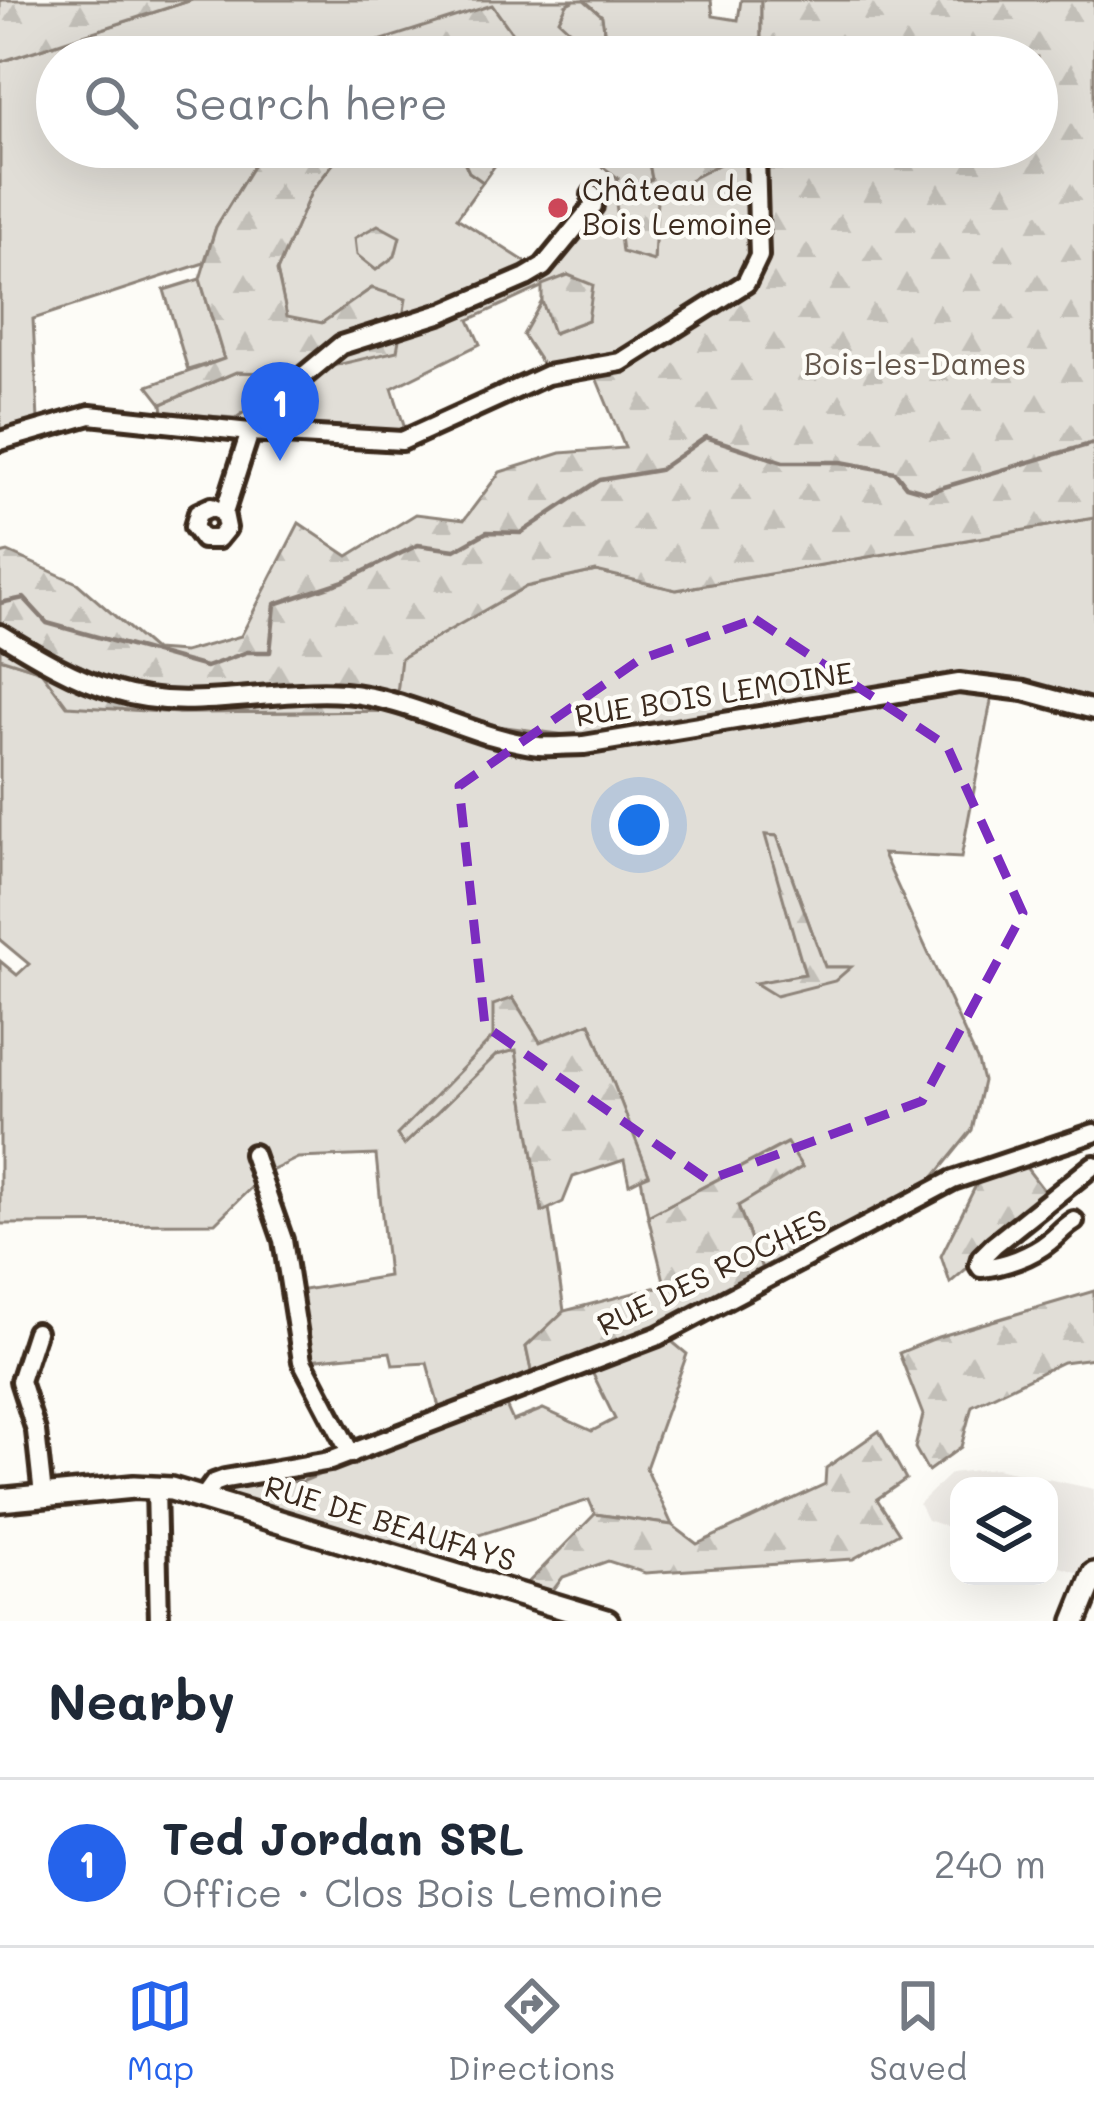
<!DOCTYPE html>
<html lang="en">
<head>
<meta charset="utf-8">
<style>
	:root { --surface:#fff; --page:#f2f2f3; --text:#1f2937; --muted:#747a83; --line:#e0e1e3; --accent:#2563eb }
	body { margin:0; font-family:Mali,sans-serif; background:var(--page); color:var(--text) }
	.controls { position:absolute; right:36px; bottom:36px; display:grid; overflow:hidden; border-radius:24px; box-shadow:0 12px 48px #0002 }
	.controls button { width:108px; height:108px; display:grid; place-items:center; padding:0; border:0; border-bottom:3px solid var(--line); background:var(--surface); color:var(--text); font:60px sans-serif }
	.you { position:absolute; left:639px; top:825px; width:42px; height:42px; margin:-30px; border:9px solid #fff; border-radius:50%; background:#1a73e8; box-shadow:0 0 0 18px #1a73e833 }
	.badge { display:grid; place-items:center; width:78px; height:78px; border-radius:50%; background:var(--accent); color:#fff; font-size:39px; font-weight:700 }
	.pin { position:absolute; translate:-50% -99px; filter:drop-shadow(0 3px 6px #0008) }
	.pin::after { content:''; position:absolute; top:63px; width:42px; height:36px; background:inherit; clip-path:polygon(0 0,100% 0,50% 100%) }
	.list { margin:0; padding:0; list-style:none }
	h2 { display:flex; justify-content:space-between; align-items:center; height:156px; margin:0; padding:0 48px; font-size:51px }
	h2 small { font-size:39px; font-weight:400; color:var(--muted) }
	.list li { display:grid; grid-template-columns:78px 1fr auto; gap:36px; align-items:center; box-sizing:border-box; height:168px; padding:0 48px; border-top:3px solid var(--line) }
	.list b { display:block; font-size:45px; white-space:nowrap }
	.list p { margin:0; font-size:39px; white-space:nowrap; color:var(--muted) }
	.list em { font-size:39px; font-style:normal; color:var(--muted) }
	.icon { flex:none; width:66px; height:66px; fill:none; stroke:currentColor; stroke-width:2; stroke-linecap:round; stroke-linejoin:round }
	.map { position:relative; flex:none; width:1094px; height:1621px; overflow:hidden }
	.search { position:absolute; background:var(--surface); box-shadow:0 12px 48px #0002; left:36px; right:36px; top:36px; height:132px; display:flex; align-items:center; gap:30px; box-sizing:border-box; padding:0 42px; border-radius:66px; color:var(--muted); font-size:45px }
	.sheet { height:324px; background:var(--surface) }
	nav { display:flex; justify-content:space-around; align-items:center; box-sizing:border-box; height:168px; border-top:3px solid var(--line); background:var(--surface); font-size:33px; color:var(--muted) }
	nav a { display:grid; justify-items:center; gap:6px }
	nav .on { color:var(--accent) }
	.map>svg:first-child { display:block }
	.built { fill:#efece7 }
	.green { fill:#e1ded7; stroke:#8e847a; stroke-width:3; fill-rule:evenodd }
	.forest { fill:url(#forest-firs); stroke:#8e847a; stroke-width:3 }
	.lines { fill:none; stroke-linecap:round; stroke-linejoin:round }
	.stream { stroke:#887d74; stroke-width:4.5 }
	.minor-casing { stroke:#3b2a1e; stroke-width:26 }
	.tertiary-casing { stroke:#3b2a1e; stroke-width:30 }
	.minor { stroke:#fdfcf7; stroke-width:16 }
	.tertiary { stroke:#fdfcf7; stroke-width:21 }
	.marked { fill:none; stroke:#7b2cbf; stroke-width:9; stroke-dasharray:24 15; stroke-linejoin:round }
	.poi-dot { fill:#d1495b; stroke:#fdfcf7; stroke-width:4.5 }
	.labels { text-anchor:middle; stroke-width:9; stroke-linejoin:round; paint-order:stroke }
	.poi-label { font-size:30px; fill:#3b2a1e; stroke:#fdfcf7; text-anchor:start }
	.park-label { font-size:30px; fill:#64574c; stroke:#fdfcf7 }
	.street-label { font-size:30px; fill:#3b2a1e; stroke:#fdfcf7 }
</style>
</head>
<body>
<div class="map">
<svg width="1094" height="1621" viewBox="0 0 1094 1621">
	<defs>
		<pattern id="forest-firs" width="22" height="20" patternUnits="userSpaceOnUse" patternTransform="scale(3)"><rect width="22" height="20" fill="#e1ded7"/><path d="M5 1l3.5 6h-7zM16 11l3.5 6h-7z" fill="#c2bfb8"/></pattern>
	</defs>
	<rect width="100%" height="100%" fill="#fdfcf7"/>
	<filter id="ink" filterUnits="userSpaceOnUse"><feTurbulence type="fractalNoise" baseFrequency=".00833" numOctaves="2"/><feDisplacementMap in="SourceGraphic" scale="24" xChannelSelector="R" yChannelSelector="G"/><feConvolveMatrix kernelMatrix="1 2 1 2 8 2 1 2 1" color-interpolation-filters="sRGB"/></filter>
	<g filter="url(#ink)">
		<!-- built -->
		<path class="built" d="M996 1468 1094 1489V1552L1087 1576 1049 1563V1486H959V1531L927 1520 919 1504 951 1473Z"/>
		<!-- green -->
		<g class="green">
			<path d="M192 0H575L567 4 602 16 584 0H711L713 16 738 20 741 0H761V57H724L716 38 692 47 691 57H667L665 46 626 53V57H561L558 42 515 37 379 41 360 57H57V147H265L216 227 204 263 33 319 38 420 0 431V62Z"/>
			<path d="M346 147H461L459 150 469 172 483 182 457 218 546 275 618 178 576 147H646L652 179 654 260 657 197 710 166 737 158 745 147 755 180 754 258 730 286 614 359 544 367 523 335 542 301 554 333 588 320 568 275 469 320 480 344 392 388 406 432 315 429 294 413V393L372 288 322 323 287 317 277 271 311 192Z"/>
			<path d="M200 279 224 359 188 370 164 290Z"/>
			<path d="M236 372 298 374 236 418 163 413 162 404Z"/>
			<path d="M1094 518V699L960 672 574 736 498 726 397 692 400 658 525 587 596 571 677 590Z"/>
			<path d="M0 658 178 713 395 711 536 752 930 692 992 696 961 858 883 854 978 1062 983 1081 972 1130 920 1194 764 1274 738 1205 802 1167 786 1143 648 1216 641 1178 649 1175 590 1023 540 1042 513 998 493 1037 405 1144 496 1055 516 1050 542 1211 549 1208 564 1311 526 1347 532 1375 440 1411 427 1363 393 1365 390 1352 307 1360 298 1291 388 1276 376 1155 298 1158 265 1174 215 1223 0 1224V961L17 975 29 964 0 940ZM766 835 777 836 825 967H849L757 983 805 974Z"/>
			<path d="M670 1340 687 1354 646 1468 672 1525 595 1514 589 1500 416 1555 228 1496 233 1485 304 1481 503 1399 513 1421 543 1409 592 1431 615 1419 589 1366Z"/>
		</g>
		<!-- forest -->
		<g class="forest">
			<path d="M0 0H192L0 62Z"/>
			<path d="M575 0H584L602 16 606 43H584L559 20 567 4Z"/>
			<path d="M761 0H1094V518L676 590 596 571 525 587 401 658 395 711 178 713 67 706 41 671 0 658V554L8 552 77 583 154 650 184 652 241 636 299 523 348 556 416 514 464 520 500 472 561 453 625 448 595 375 755 283 766 161 757 147H1037V57H761Z"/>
			<path d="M492 5 515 37 558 42 561 57H360L379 41Z"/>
			<path d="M265 147H346L311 192 277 271 287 316 322 323 372 288 406 299 397 351 298 374 236 372 162 404 148 386 224 359 200 279 216 227Z"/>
			<path d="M461 147H508L483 182 469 172 459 150Z"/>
			<path d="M646 147H745C737 158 675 186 657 197L654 261 622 252 615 195 652 179Z"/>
			<path d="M378 225 400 237 395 256 376 270 357 255 355 238Z"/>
			<path d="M568 275 593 285 588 320 553 333 542 301V285Z"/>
			<path d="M765 835 777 836 825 967H851L835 981 776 996 755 983 805 974Z"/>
			<path d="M513 998 540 1042 590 1023 649 1174 629 1184 624 1160 573 1177 563 1202 542 1212 516 1050 496 1055 404 1145 397 1135 493 1037V1005Z"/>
			<path d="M787 1143 802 1167 738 1206 764 1274 610 1348 532 1375 526 1347 564 1311 665 1285 648 1216Z"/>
			<path d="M1022 1162 1049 1197 950 1283 941 1256 980 1177Z"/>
			<path d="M1094 1291V1358L1063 1362 972 1406 961 1447 928 1471 915 1448 923 1415 899 1353 938 1337Z"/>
			<path d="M879 1431 906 1479 877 1499 899 1533 853 1559 645 1573 608 1561 563 1577 548 1597 523 1588 595 1514 672 1525 697 1544 825 1484 826 1468Z"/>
		</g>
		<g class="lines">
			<!-- stream -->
			<path class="stream" d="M0 603 24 598 47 623 206 667 247 652H270L275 604 344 581 418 545 455 550 487 532 521 533 600 480 659 470 706 437 783 462H841L895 472 906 486 927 492 1094 443"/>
			<defs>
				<g id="minor">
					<path d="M271 431 282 394 341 345 442 313 526 277 543 267 593 206 592 195"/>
					<path d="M0 441 90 415 250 432 402 441 547 375 621 362 746 283 759 256 756 158"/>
					<path d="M224 513 211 507 198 513 194 527 203 539H218L227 528 224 513 250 432"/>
					<path d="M0 634C36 656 74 679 115 691 188 714 269 688 344 693 413 699 471 738 539 746 553 747 570 745 584 745L959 683 1024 691 1094 710"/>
					<path d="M253 1154 283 1240 302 1361 351 1454"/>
					<path d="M1074 1221C1064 1227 1059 1234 1050 1241 1032 1256 1004 1266 981 1268L979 1265 981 1258 994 1245 1094 1165"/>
					<path d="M36 1332 20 1381 36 1431 43 1495"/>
					<path d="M156 1487 159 1621"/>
					<path d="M203 1498 214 1483 225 1479 330 1461 658 1336 953 1180 1094 1133"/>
				</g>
				<g id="tertiary">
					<path d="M0 1500 134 1487 171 1489 607 1621"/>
					<path d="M1075 1621 1094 1574"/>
				</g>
			</defs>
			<!-- minor casing -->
			<use href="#minor" class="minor-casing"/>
			<!-- tertiary casing -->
			<use href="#tertiary" class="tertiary-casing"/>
			<!-- minor -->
			<use href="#minor" class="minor"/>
			<!-- tertiary -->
			<use href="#tertiary" class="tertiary"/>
		</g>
	</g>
	<!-- marked area -->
	<path class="marked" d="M755 619 947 746 1023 913 922 1101 708 1180 485 1026 459 786 639 660Z"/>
	<!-- markers -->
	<circle class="poi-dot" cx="558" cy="208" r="12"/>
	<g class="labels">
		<!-- poi labels -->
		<g class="poi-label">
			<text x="582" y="201">Château de<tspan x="582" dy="34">Bois Lemoine</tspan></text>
		</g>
		<!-- park labels -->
		<g class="park-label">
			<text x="915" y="375">Bois-les-Dames</text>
		</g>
		<!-- street labels -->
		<g class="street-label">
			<text transform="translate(714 695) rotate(-9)" y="10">RUE BOIS LEMOINE</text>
			<text transform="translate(712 1273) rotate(-26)" y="10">RUE DES ROCHES</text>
			<text transform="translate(390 1524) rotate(17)" y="10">RUE DE BEAUFAYS</text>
		</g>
	</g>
</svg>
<div class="controls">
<button><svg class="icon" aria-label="layers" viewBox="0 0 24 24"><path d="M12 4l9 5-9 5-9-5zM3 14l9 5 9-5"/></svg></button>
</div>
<div class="you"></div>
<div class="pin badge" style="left:280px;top:461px">1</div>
<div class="search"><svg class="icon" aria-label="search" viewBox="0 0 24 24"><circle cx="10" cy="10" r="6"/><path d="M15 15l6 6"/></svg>Search here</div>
</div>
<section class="sheet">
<h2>Nearby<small></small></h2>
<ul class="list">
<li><span class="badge">1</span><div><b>Ted Jordan SRL</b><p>Office · Clos Bois Lemoine</p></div><em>240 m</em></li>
</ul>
</section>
<nav>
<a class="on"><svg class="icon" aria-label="map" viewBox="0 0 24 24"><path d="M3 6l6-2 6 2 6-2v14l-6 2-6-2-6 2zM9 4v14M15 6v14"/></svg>Map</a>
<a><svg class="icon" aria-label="directions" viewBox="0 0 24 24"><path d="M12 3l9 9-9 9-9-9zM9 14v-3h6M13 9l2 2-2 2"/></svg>Directions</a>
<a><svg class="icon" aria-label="saved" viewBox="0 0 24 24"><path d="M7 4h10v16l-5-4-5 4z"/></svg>Saved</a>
</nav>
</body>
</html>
